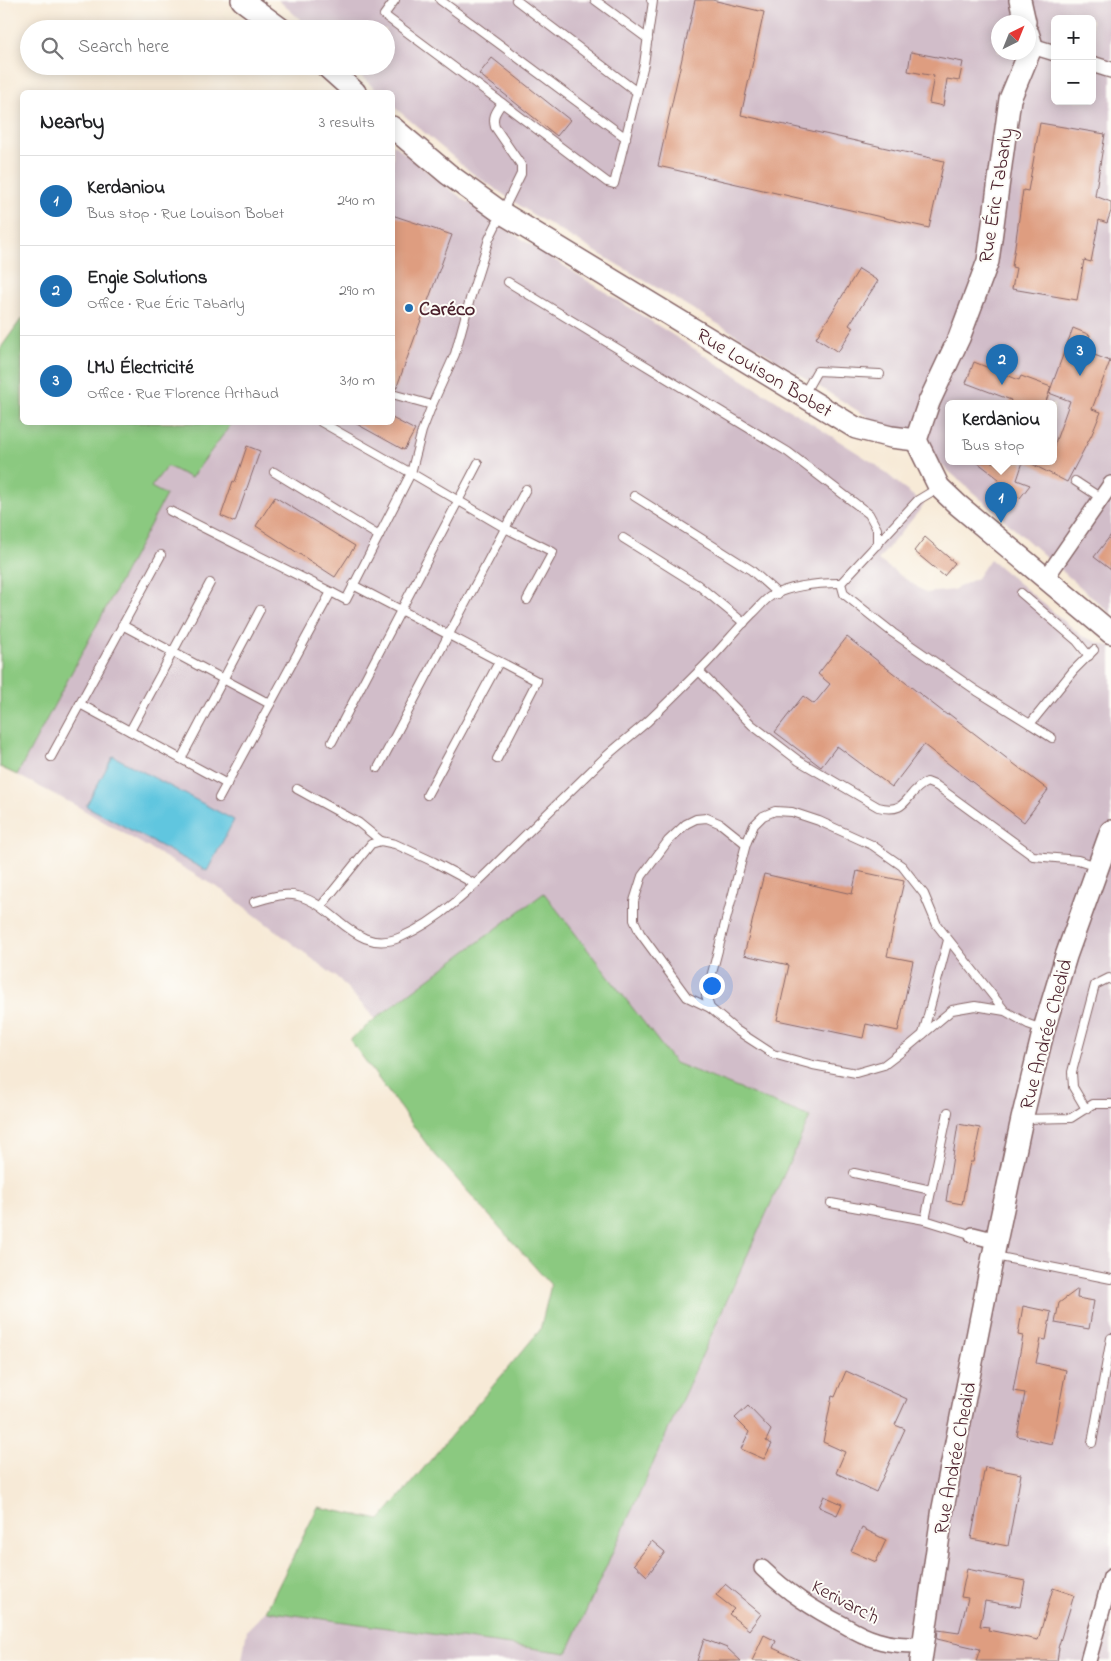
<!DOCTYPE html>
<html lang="en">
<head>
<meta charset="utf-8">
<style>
	:root { --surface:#fff; --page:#f2f2f2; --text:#202124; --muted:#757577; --line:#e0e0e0; --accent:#1f6fb2 }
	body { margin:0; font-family:"Indie Flower",sans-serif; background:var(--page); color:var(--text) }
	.controls { position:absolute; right:15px; top:15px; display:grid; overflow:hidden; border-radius:8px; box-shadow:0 2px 12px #0003 }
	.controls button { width:45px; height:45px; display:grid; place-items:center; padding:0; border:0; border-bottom:1px solid var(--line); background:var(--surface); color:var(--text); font:25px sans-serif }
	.compass { position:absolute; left:991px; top:15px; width:45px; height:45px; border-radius:50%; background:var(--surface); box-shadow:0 2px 12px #0003; rotate:43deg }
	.you { position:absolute; left:711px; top:985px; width:18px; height:18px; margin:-12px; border:4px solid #fff; border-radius:50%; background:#1a73e8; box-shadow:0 0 0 8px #1a73e833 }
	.badge { display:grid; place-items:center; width:32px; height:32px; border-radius:50%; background:var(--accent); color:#fff; font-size:16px; font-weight:700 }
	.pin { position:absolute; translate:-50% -41px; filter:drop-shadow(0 1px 2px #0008) }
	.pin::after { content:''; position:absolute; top:26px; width:18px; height:15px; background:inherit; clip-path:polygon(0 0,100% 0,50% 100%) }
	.popup { position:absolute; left:945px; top:400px; width:112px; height:65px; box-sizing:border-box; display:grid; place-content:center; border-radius:8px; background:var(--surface); filter:drop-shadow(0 1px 4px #0005); font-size:16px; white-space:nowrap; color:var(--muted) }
	.popup b { font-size:19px; color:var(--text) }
	.popup::after { content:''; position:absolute; left:50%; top:100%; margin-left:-10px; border:10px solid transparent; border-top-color:var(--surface) }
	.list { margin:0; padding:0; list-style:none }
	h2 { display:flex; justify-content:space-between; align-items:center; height:65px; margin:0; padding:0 20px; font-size:21px }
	h2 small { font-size:16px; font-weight:400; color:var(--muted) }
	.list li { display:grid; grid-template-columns:32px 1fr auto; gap:15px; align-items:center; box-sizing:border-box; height:90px; padding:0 20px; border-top:1px solid var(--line) }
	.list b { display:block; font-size:19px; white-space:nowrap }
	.list p { margin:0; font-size:16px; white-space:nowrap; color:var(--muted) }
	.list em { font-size:16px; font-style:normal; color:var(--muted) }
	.icon { flex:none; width:28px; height:28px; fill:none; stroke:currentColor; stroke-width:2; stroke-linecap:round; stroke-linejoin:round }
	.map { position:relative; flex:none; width:1111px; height:1661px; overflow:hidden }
	.search { position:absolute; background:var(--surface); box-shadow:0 2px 12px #0003; left:20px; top:20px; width:375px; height:55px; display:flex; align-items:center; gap:12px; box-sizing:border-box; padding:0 18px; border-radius:28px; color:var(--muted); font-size:19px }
	.panel { position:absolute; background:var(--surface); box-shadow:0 2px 12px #0003; left:20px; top:90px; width:375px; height:335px; border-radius:8px }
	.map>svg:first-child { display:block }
	.industrial { fill:#d1bdc9; fill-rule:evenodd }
	.green { fill:#8bc980; stroke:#6a7456 }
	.water { fill:#61c6df; stroke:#567285 }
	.building { fill:#de9d80 }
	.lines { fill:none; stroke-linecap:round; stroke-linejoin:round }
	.lane-casing { stroke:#876667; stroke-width:10 }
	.street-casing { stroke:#876667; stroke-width:18 }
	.secondary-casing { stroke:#876667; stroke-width:24 }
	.lane { stroke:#fff; stroke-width:8 }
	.street { stroke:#fff; stroke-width:15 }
	.secondary { stroke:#fff; stroke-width:21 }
	.poi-dot { fill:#1f6fb2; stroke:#fdfcf7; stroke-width:2 }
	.labels { text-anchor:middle; stroke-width:4; stroke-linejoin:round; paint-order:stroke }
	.street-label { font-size:20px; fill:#4a1f2b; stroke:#fdfcf7 }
	.poi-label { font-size:20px; font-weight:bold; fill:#4a1f2b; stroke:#fdfcf7; text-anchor:start }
</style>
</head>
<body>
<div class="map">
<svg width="1111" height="1661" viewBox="0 0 1111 1661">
	<rect width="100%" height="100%" fill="#fdfcf7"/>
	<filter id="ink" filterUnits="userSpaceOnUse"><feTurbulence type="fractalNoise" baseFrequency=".02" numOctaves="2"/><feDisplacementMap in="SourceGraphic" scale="10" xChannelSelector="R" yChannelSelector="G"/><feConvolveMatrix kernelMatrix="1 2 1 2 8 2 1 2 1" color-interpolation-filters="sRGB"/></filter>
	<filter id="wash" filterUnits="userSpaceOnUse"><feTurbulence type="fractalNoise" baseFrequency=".0096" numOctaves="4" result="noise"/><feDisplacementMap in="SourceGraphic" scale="20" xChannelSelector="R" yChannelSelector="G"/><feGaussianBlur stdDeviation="1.12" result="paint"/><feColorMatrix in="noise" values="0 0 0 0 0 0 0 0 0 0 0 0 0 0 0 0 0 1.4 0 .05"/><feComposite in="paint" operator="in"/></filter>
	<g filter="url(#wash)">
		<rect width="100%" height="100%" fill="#f7ead7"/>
		<!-- industrial -->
		<g class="industrial">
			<path d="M278 0H1111V614L935 459 735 334 532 214 472 173 393 106 392 92H378L351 66H386V29H311ZM1055 19H1092V101H1055ZM998 22H1028V52H998ZM948 404H1054V462H948Z"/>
			<path d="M393 144 435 178 489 218 875 464 924 505 878 560 926 593 953 590 977 578 990 559 1082 636 1111 647V1661H242L247 1630 266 1611 567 1653 810 1117 675 1063 544 893 375 1019 340 980 225 892 75 805 17 775 166 495 150 488 167 466 191 477 232 423 392 422Z"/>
		</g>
		<!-- green -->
		<g class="green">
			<path d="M22 318V422L232 423 191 478 167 466 151 487 166 495 17 775 0 767V349Z"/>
			<path d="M544 893 675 1063 810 1117 567 1653 266 1611 318 1507 380 1520 540 1330 551 1285 431 1150 350 1040 375 1019Z"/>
		</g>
		<!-- water -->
		<path class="water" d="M113 756 234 820 207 871 86 806Z"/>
		<g id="blocks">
			<!-- building -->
			<g class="building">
				<path d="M695 0H712L764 12 741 115 944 161 929 228 658 166Z"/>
				<path d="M911 52 963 62 959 81 947 79 943 106 929 103 934 76 908 71Z"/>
				<path d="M492 58 570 120 557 136 479 74Z"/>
				<path d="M1040 123 1105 134 1095 196 1111 202V211L1107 223 1099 220 1091 262 1084 260 1077 300 1012 289 1016 268 1012 267 1023 190 1028 191Z"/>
				<path d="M392 215 452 235 396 389 392 388Z"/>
				<path d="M859 269 878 281 849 325 853 328 838 352 816 338Z"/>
				<path d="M1073 328 1090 335 1084 351 1110 361 1092 409 1101 412 1092 434 1067 482 1028 462H1054V446L1070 401 1049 393Z"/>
				<path d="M974 362 1019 380 1021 376 1051 387 1045 404H1009L1011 400 966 383Z"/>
				<path d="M392 418 415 430 404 450 353 422H392Z"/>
				<path d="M247 446 260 451 235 522 221 516 233 481 235 482Z"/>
				<path d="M977 462H1023L1017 480 1030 485 1020 498 997 481 999 479Z"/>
				<path d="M275 497 355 546 335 577 256 526Z"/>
				<path d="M1111 535V570L1094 557Z"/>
				<path d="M925 537 955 563 944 576 914 551Z"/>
				<path d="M847 637 947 715 949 714 1048 790 1024 822 924 745 892 787 837 746 821 767 775 732 803 696 814 704 830 684 818 674Z"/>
				<path d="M857 871 904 881 887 956 913 961 898 1031 866 1024 863 1038 777 1020 789 965 744 955 764 874 852 894Z"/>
				<path d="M958 1124 980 1128 973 1162H970L962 1204 946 1201Z"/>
				<path d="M1078 1289 1077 1298 1094 1301 1089 1329 1055 1323 1059 1303Z"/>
				<path d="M1023 1306 1051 1312 1046 1340 1041 1339 1036 1363 1066 1370 1052 1444 1017 1436 1025 1393 1013 1391 1023 1336 1018 1335Z"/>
				<path d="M846 1371 907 1399 895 1425 905 1429 876 1492 836 1473 845 1452 823 1442 832 1396 835 1397Z"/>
				<path d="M748 1406 771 1430 766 1441 772 1444 764 1459 741 1449 749 1432 735 1418Z"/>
				<path d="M985 1467 1021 1474 1008 1546 971 1539Z"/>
				<path d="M824 1496 842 1504 837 1515 819 1507Z"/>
				<path d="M862 1528 886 1540 876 1562 851 1551Z"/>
				<path d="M652 1541 665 1552 647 1576 634 1564Z"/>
				<path d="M967 1569 1025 1581 1020 1607 985 1601 980 1626 989 1627 988 1630 1038 1640 1053 1588 1074 1595 1058 1648H1059L1057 1661H976L980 1649 937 1639 938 1630 959 1633 968 1598 961 1597Z"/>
				<path d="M725 1584 761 1614 749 1630 729 1614 734 1609 716 1595Z"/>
				<path d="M764 1635 776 1641 773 1648 801 1661H752Z"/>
				<path d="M704 1639 727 1648 741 1661H697Z"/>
			</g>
		</g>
	</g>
	<g filter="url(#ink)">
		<use href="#blocks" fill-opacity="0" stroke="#876667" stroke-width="1"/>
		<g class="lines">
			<defs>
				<g id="lane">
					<path d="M395 0 384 15 502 103"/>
					<path d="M440 0 626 138"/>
					<path d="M516 0 637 92"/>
					<path d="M595 0 648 39"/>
					<path d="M508 282 788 452 869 514 877 529V545"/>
					<path d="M392 394 432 405 455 354 470 299 489 239 521 174V165L495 127C492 116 496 112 502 103L607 182 614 184 644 64 653 1 651 0"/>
					<path d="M804 394 817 371 880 374"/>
					<path d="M432 405 422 431 411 473 505 528 553 552 527 600"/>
					<path d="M321 422 411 473 346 600 331 592"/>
					<path d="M274 472 379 536"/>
					<path d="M1075 481 1101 498"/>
					<path d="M938 488 918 500 841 583 844 594 893 633 977 691 1030 724"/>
					<path d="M634 496 751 570 778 594"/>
					<path d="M170 511 331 592 219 798"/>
					<path d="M623 538 698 585 744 623"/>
					<path d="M353 585 537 681 497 759"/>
					<path d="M1021 593 1077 641 1089 656"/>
					<path d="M122 625 270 704"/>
					<path d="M699 671 752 725 799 761 878 807C910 815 904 792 927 782L937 786 1033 856 1078 860 1097 866"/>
					<path d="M80 704 227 784"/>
					<path d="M130 731 210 583"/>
					<path d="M1052 738 1030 724 1073 671 1094 650"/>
					<path d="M332 742 478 463"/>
					<path d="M51 757 161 555"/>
					<path d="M181 759 260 610"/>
					<path d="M378 768 526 489"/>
					<path d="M297 789 359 823 381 841"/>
					<path d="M427 795 499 662"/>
					<path d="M254 902C268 898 284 892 298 896 336 905 356 957 401 937 443 919 477 883 509 851 539 822 568 793 598 764 613 749 631 736 647 722 664 706 681 689 698 672 717 654 733 633 752 614 758 609 764 600 771 596 792 585 818 583 841 583"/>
					<path d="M321 906 371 844 381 841 395 844 434 862 475 884"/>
					<path d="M710 1008 687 997 640 933 634 920V901L642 876 668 841 686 824 696 819 707 818 721 824 746 844"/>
					<path d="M1005 1011 975 1006 952 1010 909 1046 884 1065 856 1073 813 1065 773 1054 736 1030 710 1008 706 996 746 844 754 825 763 816 775 811 792 812 819 821 872 845 902 866 924 894 937 925 1005 1011 1028 1024 1042 1029"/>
					<path d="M923 1034 948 940"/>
					<path d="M1086 1109 1073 1087 1072 1072 1095 985 1109 978 1111 980"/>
					<path d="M1024 1119 1071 1118 1093 1104H1111"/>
					<path d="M854 1173 931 1190"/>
					<path d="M831 1203 925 1220 973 1235"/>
					<path d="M925 1220 948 1112"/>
					<path d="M995 1256 1111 1279"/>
					<path d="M1092 1443 1111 1338"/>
				</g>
				<g id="street">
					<path d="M1032 46 1055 53"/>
					<path d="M1092 64 1111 70"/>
					<path d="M1046 578 1111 484"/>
					<path d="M973 1235 997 1241"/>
					<path d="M762 1568C788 1593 813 1609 844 1625 854 1631 865 1637 876 1640 891 1645 906 1645 922 1645"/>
					<path d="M1088 1661 1111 1577"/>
				</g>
				<g id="secondary">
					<path d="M242 0 281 29"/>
					<path d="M1020 0 1025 22"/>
					<path d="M326 66 355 92"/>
					<path d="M392 127 448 174 502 213 856 428 891 437 916 440"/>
					<path d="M916 440 929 402 959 338 988 261 1010 99 1032 46 1028 33"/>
					<path d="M916 440 939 487 958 505 1111 633"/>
					<path d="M921 1661 943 1508 993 1256 1022 1119 1044 1029 1066 956 1111 831"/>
				</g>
			</defs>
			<!-- lane casing -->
			<use href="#lane" class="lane-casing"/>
			<!-- street casing -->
			<use href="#street" class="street-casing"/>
			<!-- secondary casing -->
			<use href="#secondary" class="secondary-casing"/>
			<!-- lane -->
			<use href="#lane" class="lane"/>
			<!-- street -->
			<use href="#street" class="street"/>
			<!-- secondary -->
			<use href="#secondary" class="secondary"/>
		</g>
	</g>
	<!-- markers -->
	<circle class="poi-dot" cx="409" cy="308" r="5"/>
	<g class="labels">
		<!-- street labels -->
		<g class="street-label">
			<text transform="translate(995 195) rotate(-81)" y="7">Rue Éric Tabarly</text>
			<text transform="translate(765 372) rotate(31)" y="7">Rue Louison Bobet</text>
			<text transform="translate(1045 1034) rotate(-75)" y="7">Rue Andrée Chedid</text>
			<text transform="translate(954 1458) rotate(-79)" y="7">Rue Andrée Chedid</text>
			<text transform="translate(846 1601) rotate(28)" y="7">Kerivarc'h</text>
		</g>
		<!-- poi labels -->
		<g class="poi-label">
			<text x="419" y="315">Caréco</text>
		</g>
	</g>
</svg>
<div class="controls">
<button>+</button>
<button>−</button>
</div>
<svg class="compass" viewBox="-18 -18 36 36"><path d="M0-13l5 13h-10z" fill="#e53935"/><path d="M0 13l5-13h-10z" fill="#757577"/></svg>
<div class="you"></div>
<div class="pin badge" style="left:1001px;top:523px">1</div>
<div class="popup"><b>Kerdaniou</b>Bus stop</div>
<div class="pin badge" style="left:1002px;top:385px">2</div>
<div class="pin badge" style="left:1080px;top:376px">3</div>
<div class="search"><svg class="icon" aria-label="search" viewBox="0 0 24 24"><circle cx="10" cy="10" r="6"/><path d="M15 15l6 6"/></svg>Search here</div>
<section class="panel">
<h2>Nearby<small>3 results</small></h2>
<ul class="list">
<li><span class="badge">1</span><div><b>Kerdaniou</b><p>Bus stop · Rue Louison Bobet</p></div><em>240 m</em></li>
<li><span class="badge">2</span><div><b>Engie Solutions</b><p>Office · Rue Éric Tabarly</p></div><em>290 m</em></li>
<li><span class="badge">3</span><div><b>LMJ Électricité</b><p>Office · Rue Florence Arthaud</p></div><em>310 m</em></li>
</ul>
</section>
</div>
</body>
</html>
